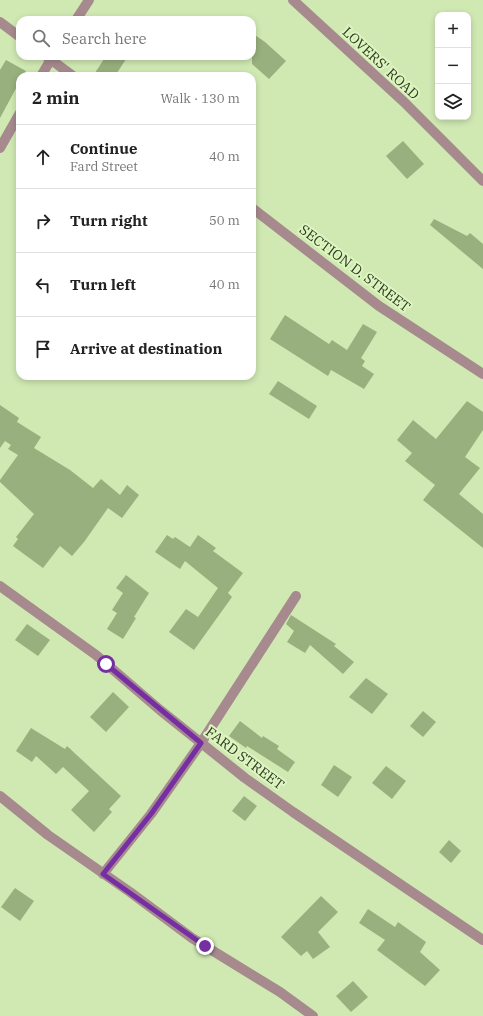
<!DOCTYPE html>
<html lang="en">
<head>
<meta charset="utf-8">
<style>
	:root { --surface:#fff; --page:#f2f2f2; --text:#222; --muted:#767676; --line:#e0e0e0 }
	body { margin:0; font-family:"IBM Plex Serif",serif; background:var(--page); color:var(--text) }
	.controls { position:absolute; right:12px; top:12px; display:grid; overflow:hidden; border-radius:8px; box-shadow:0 2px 6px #0003 }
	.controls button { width:36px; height:36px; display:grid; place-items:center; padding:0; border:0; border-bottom:1px solid var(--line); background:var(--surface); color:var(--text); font:20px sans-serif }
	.stop { position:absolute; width:12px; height:12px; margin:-9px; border:3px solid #752fa3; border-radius:50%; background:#fff }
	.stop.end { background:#752fa3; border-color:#fff; box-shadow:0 1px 4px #0008 }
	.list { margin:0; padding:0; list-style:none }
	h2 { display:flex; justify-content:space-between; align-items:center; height:52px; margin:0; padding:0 16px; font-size:17px }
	h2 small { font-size:13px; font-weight:400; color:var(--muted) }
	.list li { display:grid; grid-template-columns:26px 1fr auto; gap:12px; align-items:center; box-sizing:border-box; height:64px; padding:0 16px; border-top:1px solid var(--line) }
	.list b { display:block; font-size:15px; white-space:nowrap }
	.list p { margin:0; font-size:13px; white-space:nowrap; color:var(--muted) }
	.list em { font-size:13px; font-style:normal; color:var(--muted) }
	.icon { flex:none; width:22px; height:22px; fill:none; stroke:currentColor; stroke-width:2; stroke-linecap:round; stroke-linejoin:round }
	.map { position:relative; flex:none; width:483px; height:1016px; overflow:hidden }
	.search { position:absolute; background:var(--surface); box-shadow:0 2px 6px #0003; left:16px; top:16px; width:240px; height:44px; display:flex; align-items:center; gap:10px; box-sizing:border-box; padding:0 14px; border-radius:12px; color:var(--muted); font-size:15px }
	.panel { position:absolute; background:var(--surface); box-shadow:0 2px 6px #0003; left:16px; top:72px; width:240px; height:308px; border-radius:12px }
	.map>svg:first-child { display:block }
	.building { fill:#98b07d }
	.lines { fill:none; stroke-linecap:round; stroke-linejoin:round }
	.minor { stroke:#a68a8e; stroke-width:10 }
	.route { stroke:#752fa3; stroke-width:5 }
	.labels { text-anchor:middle; stroke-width:4; stroke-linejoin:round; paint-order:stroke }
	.street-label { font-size:14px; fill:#2f3924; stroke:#ddf6c0 }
</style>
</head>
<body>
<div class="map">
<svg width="483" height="1016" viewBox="0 0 483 1016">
	<rect width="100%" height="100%" fill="#d0e9b3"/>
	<!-- building -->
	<g class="building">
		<path d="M252 33 265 42 286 61 269 79 252 64Z"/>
		<path d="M106 56H128L115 76H93Z"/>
		<path d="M6 60 26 71 23 76H20V81L0 118V70Z"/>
		<path d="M403 141 424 164 407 179 386 156Z"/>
		<path d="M434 219 467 236 470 233 483 244V269L430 225Z"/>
		<path d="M285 315 329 344 332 340 347 350 363 324 377 332 361 358 365 361 362 366 374 374 364 389 331 370 328 376 270 339Z"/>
		<path d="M278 381 317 406 309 419 269 394Z"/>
		<path d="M467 401 483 412V430L465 457 480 468 459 494 483 514V548L423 500 435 485 405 461 412 453 397 440 413 420 436 439Z"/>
		<path d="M0 405 19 418 17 422 41 437 34 448 70 470 93 488 101 479 120 495 127 485 139 495 122 518 108 508 84 542 72 556 60 546 43 568 13 546 18 539 16 537 34 514 0 482V480L18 455 8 449 11 445 5 441 0 448Z"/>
		<path d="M167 535 173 539 175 537 190 547 198 535 216 548 213 551 243 573 228 593 232 597 194 650 169 632 186 609 198 617 218 588 185 561 180 569 155 552Z"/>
		<path d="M126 575 149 593 134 617 136 618 123 639 107 629 117 613 112 610 123 593 116 588Z"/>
		<path d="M291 615 336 644 334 646 354 662 343 674 310 645 305 653 287 642 294 631 286 624Z"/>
		<path d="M27 624 50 640 38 656 15 640Z"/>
		<path d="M366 678 388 694 372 714 349 697Z"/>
		<path d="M113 692 129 707 106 732 90 717Z"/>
		<path d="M423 711 436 722 423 737 410 726Z"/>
		<path d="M240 721 262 738 263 736 279 746 277 749 295 762 288 772 247 746 246 748 229 736Z"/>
		<path d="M31 728 65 749 67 746 121 796 109 809 112 812 94 832 71 810 89 791 63 767 56 774 36 756 32 762 16 751Z"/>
		<path d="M334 765 352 777 338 797 321 785Z"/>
		<path d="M386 766 406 781 392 799 372 783Z"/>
		<path d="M244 796 257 806 245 821 232 811Z"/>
		<path d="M449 840 461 851 451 863 439 852Z"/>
		<path d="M15 888 34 901 20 921 1 907Z"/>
		<path d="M321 896 338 912 318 932 330 947 313 959 307 951 301 956 281 937Z"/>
		<path d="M368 909 395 927 398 922 426 942 420 952 440 970 425 986 377 950 385 940 359 923Z"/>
		<path d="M353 981 368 997 351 1012 336 996Z"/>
	</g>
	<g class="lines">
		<!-- minor -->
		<g class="minor">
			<path d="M293 0 404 102 483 181"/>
			<path d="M76 20 89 0"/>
			<path d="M0 22 20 37"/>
			<path d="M46 56 73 76"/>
			<path d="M41 76 53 56"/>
			<path d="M0 148 20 113"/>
			<path d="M252 208 379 306 483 374"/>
			<path d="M0 586 96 655 160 710 245 778 293 812 483 940"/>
			<path d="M0 796 48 835 130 892 192 938 280 992 313 1016"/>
			<path d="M103 874 151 814 201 743 296 596"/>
		</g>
	</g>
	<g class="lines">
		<!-- route -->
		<path class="route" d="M106 664 201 743 151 814 103 874 205 946"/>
	</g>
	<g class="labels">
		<!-- street labels -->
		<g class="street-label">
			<text transform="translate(381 63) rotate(43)" y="5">LOVERS' ROAD</text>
			<text transform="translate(355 268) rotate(37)" y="5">SECTION D. STREET</text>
			<text transform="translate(245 758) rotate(37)" y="5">FARD STREET</text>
		</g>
	</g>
</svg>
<div class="controls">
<button>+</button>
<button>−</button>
<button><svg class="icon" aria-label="layers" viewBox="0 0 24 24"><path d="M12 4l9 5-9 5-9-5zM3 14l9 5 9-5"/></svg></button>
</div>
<div class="stop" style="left:106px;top:664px"></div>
<div class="stop end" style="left:205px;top:946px"></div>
<div class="search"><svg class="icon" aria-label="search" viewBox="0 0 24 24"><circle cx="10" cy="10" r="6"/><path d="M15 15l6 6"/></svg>Search here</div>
<section class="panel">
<h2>2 min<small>Walk · 130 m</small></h2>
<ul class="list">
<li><svg class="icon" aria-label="ahead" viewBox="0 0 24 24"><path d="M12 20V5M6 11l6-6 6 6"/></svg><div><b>Continue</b><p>Fard Street</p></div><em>40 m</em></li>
<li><svg class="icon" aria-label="right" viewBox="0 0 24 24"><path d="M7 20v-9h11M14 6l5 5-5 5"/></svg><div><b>Turn right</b></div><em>50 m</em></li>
<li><svg class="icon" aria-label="left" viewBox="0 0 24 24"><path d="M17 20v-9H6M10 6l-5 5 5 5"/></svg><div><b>Turn left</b></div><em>40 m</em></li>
<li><svg class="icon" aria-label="arrive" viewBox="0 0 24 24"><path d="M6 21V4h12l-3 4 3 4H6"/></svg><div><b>Arrive at destination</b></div></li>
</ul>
</section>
</div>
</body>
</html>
